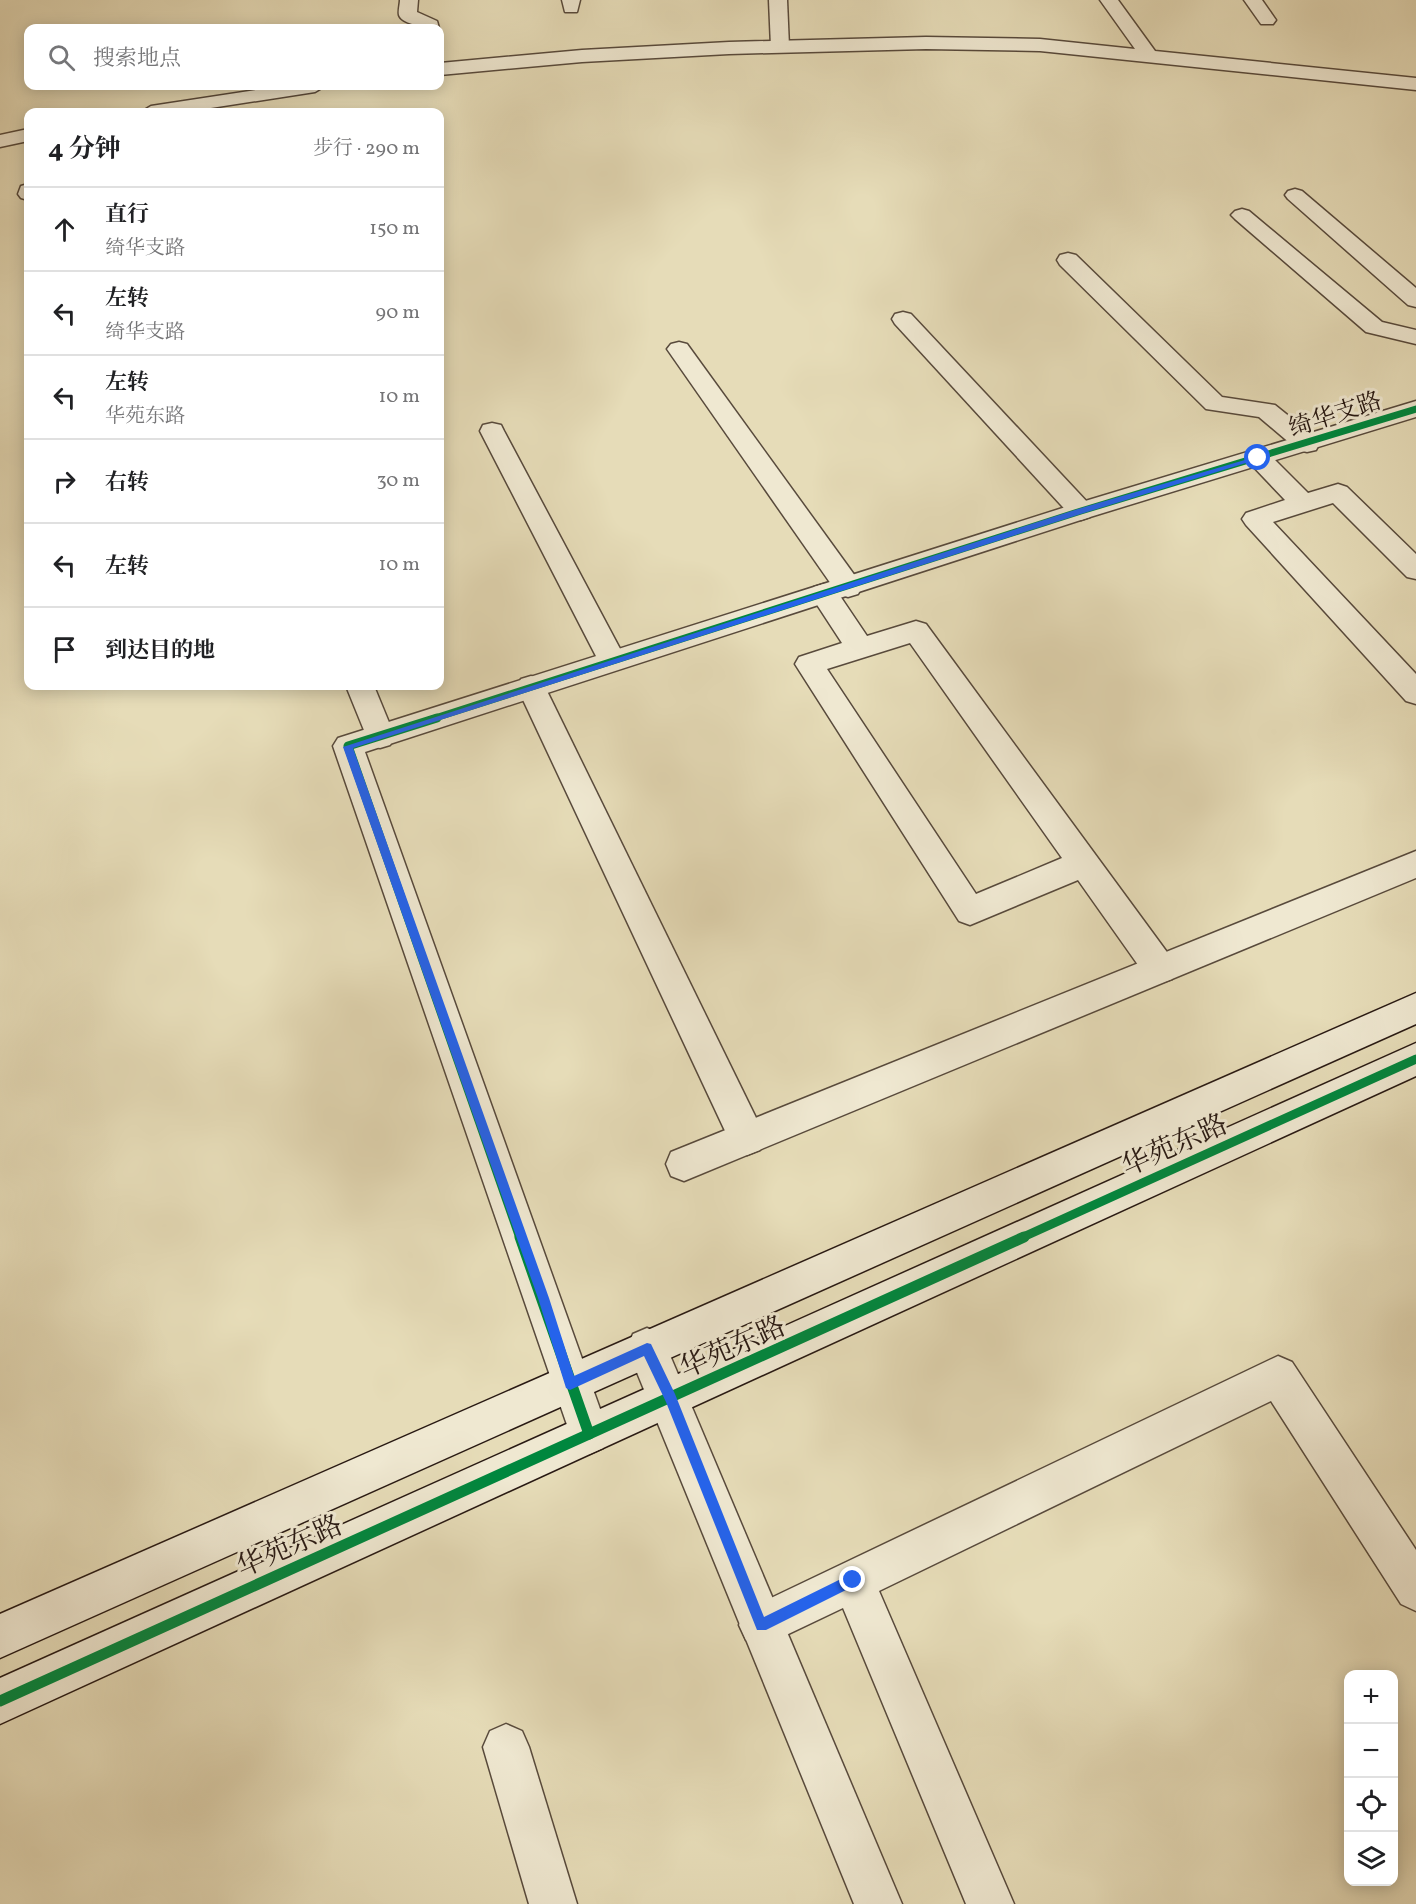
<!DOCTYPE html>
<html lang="zh">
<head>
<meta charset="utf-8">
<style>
	:root { --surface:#fff; --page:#f6f6f6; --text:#202124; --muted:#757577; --line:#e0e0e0 }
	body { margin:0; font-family:Vollkorn,"Noto Serif SC",serif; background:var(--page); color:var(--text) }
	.controls { position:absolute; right:18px; bottom:18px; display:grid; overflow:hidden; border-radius:12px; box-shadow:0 3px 15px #0003 }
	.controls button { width:54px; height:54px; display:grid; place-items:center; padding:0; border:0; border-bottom:2px solid var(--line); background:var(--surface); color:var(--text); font:30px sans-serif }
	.stop { position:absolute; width:18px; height:18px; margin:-14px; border:4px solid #2563eb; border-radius:50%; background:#fff }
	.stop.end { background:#2563eb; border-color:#fff; box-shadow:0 2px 6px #0008 }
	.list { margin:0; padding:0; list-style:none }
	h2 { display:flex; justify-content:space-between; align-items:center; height:78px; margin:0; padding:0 24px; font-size:26px }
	h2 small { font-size:20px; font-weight:400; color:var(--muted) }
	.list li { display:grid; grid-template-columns:39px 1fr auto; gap:18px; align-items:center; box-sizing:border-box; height:84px; padding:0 24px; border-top:2px solid var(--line) }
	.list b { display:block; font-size:22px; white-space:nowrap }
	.list p { margin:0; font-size:20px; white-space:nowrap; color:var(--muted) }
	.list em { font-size:20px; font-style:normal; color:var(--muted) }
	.icon { flex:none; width:33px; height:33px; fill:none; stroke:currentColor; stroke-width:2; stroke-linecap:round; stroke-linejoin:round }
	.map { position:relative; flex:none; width:1416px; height:1904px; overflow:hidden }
	.search { position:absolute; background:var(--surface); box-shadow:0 3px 15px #0003; left:24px; top:24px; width:420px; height:66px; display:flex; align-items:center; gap:15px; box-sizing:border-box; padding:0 21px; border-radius:12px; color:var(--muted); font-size:22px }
	.panel { position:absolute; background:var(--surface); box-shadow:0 3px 15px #0003; left:24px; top:108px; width:420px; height:582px; border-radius:12px }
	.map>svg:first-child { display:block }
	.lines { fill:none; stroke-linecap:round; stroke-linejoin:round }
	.lane-casing { stroke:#584a3c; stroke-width:3 }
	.street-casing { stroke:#584a3c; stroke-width:3 }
	.secondary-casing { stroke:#281913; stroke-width:3 }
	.lane { fill:#efe8d1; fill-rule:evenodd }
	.street { fill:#efe8d1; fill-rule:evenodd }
	.secondary { fill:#efe8d1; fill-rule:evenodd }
	.cycleway-far2-casing { stroke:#efe8d1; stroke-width:10 }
	.cycleway-far1-casing { stroke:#efe8d1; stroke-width:13 }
	.cycleway-casing { stroke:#efe8d1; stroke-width:15 }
	.cycleway-far2 { stroke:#00873e; stroke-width:7 }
	.cycleway-far1 { stroke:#00873e; stroke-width:9 }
	.cycleway { stroke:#00873e; stroke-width:11 }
	.route { fill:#2563eb }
	.labels { text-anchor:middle; stroke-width:6; stroke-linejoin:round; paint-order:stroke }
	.street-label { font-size:24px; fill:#281913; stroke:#efe8d1 }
	.near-street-label { font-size:28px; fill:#281913; stroke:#efe8d1 }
</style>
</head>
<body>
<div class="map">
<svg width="1416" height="1904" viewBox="0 0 1416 1904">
	<rect width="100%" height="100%" fill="#e6dcb8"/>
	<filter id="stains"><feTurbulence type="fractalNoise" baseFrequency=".00333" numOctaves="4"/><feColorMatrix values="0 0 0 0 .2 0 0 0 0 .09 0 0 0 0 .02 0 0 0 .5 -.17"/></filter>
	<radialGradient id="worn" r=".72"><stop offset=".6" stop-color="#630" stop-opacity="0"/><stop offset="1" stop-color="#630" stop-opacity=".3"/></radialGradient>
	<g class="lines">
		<defs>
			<g id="lane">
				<path d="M400 0H418L417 12 437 21 439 28C430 28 402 25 399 15 398 11 400 4 400 0Z"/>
				<path d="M562 0H580L577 12H565Z"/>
				<path d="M769 0H787L789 47 787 51H773L771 47Z"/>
				<path d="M1244 0H1262L1276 20 1273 24H1261Z"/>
				<path d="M28 184V200L21 198 18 194 21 186Z"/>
				<path d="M1295 189 1302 191 1416 288V307L1408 305 1288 199 1285 195 1288 191Z"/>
				<path d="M1242 209 1249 211 1382 322 1416 330V344L1366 332 1235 219 1231 215 1235 211Z"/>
				<path d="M1068 253 1076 255 1222 397 1275 405 1316 438 1319 444 1316 450 1307 452 1298 450 1259 417 1206 409 1060 265 1057 260 1060 255Z"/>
				<path d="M903 312 911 314 1090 505 1094 511 1090 517 1081 520 1072 517 895 324 892 319 895 314Z"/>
				<path d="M679 342 687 344 858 580 862 587 858 594 848 597 838 594 667 349 671 344Z"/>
				<path d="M492 423 501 425 504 431 626 660 622 667 612 670 602 667 598 660 480 431 483 425Z"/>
				<path d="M1258 450 1267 452 1308 493 1338 484 1347 487 1416 554V579L1407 577 1333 503 1273 522 1416 674V704L1406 701 1246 525 1242 519 1246 513 1285 500 1245 458 1249 452Z"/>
				<path d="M824 584 834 587 867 636 916 621 926 624 1172 959 1177 969 1172 979 1160 983 1148 979 1078 880 970 925 959 921 795 664 799 657 842 643 810 594 814 587ZM910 643 1062 858 976 894 827 669Z"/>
				<path d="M531 676 541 679 545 687 760 1126 765 1138 760 1150 747 1155 734 1150 517 687 521 679Z"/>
				<path d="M346 686H374L395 737 390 745 380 748 370 745Z"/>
				<path d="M1278 1356 1292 1362 1416 1550V1611L1401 1604 1271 1401 879 1591 1014 1904H966L843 1608 761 1647 746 1640 739 1625 746 1610Z"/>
				<path d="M506 1724 522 1731 529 1747 577 1904H529L483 1747 490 1731Z"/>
			</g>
			<g id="street">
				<path d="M1100 0H1118L1155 51 1416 78V90L1040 51 926 49 729 54 582 62 440 75V63L582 50 729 42 926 37 1040 39 1135 49Z"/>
				<path d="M282 86H325L315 92 185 112H141L151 106Z"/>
				<path d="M28 129V141L0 147V135Z"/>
				<path d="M1416 401V417L1090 517 365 752 609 1434 603 1448 589 1454 575 1448 333 746 338 738 1072 505Z"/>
				<path d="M1416 851V878L684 1181 671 1176 666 1164 671 1152Z"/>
				<path d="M647 1328 661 1334 902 1904H854L627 1348 633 1334Z"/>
			</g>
			<g id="secondary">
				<path d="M1416 993V1024L0 1658V1614Z"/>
				<path d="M1416 1043V1076L0 1724V1678Z"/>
			</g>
		</defs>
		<!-- lane casing -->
		<use href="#lane" class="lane-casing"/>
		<!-- street casing -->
		<use href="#street" class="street-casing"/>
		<!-- secondary casing -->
		<use href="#secondary" class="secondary-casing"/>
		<!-- lane -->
		<use href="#lane" class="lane"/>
		<!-- street -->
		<use href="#street" class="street"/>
		<!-- secondary -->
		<use href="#secondary" class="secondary"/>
		<defs>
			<path id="cycleway-far2" d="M432 719 1081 511 1416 409"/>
			<g id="cycleway-far1">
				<path d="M437 718 348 746 520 1238"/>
				<path d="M1021 1238 1416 1059"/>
			</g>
			<g id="cycleway">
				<path d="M520 1237 589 1434"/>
				<path d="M0 1701 1024 1237"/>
			</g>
		</defs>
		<!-- cycleway-far2 casing -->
		<use href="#cycleway-far2" class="cycleway-far2-casing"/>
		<!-- cycleway-far1 casing -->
		<use href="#cycleway-far1" class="cycleway-far1-casing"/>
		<!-- cycleway casing -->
		<use href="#cycleway" class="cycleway-casing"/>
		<!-- cycleway-far2 -->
		<use href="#cycleway-far2" class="cycleway-far2"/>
		<!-- cycleway-far1 -->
		<use href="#cycleway-far1" class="cycleway-far1"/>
		<!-- cycleway -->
		<use href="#cycleway" class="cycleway"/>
	</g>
	<!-- route -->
	<path class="route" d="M1255 457 1262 458 1084 513 353 748 549 1298 574 1376 647 1343 651 1344 675 1394 764 1617 849 1575H858V1584L766 1630H757L666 1402 644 1356 570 1390 566 1388 538 1298 343 747 1078 509Z"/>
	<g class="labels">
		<!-- street labels -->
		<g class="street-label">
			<text transform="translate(1335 414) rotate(-18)" y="8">绮华支路</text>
		</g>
		<!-- near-street labels -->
		<g class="near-street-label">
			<text transform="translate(1174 1144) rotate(-24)" y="10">华苑东路</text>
			<text transform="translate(732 1346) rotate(-24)" y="10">华苑东路</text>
			<text transform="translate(289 1545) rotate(-24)" y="10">华苑东路</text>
		</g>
	</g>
	<rect width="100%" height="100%" filter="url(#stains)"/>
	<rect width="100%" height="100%" fill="url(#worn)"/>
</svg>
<div class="controls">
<button>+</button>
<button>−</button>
<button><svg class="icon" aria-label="locate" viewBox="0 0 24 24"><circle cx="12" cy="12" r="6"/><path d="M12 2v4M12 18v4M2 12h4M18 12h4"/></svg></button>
<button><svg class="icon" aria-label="layers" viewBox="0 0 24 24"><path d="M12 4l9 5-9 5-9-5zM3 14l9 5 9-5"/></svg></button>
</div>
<div class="stop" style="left:1258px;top:458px"></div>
<div class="stop end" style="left:853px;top:1580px"></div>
<div class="search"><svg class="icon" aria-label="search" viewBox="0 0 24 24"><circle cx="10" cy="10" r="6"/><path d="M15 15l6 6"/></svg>搜索地点</div>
<section class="panel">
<h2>4 分钟<small>步行 · 290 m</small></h2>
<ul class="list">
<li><svg class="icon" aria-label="ahead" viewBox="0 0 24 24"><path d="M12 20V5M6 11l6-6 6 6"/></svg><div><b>直行</b><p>绮华支路</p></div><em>150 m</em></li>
<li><svg class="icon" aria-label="left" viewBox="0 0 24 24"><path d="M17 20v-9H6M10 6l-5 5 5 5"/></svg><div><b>左转</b><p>绮华支路</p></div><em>90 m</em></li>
<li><svg class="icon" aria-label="left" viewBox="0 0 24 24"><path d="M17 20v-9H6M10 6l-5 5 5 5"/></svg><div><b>左转</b><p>华苑东路</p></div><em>10 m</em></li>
<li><svg class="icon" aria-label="right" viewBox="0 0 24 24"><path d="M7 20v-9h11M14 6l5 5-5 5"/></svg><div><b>右转</b></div><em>30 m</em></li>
<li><svg class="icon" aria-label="left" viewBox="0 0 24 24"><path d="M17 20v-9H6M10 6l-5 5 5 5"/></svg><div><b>左转</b></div><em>10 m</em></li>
<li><svg class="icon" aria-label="arrive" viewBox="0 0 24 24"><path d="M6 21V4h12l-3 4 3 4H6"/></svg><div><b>到达目的地</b></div></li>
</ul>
</section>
</div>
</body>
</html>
